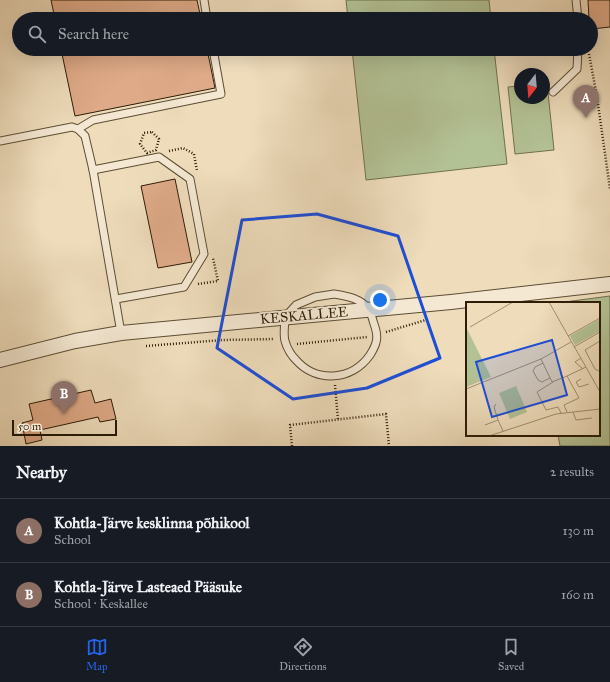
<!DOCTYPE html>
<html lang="en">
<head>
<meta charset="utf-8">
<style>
	:root { --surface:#171b24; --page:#242831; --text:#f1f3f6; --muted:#9ea1a6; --line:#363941; --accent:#2563eb }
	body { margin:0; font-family:"IM FELL Great Primer",serif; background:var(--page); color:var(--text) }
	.compass { position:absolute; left:514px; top:68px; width:36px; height:36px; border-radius:50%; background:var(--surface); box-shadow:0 4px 16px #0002; rotate:196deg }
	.scale { position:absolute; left:12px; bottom:10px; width:105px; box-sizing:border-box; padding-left:4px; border:2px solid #2d1d07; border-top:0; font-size:11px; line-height:14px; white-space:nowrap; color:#2d1d07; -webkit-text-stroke:3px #f4e8d3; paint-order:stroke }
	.you { position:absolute; left:380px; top:300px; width:14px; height:14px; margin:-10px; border:3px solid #fff; border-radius:50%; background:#1a73e8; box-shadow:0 0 0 6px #1a73e833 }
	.badge { display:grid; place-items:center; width:26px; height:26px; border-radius:50%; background:var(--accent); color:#fff; font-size:13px; font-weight:700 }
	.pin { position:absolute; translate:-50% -33px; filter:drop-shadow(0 1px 2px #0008) }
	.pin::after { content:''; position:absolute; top:21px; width:14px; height:12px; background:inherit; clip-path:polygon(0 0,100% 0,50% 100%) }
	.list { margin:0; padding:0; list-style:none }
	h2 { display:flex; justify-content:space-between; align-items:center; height:52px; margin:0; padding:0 16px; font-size:17px }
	h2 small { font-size:13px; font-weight:400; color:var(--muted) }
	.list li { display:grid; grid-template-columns:26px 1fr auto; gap:12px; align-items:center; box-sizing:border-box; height:64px; padding:0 16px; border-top:1px solid var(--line) }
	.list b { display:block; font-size:15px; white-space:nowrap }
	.list p { margin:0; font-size:13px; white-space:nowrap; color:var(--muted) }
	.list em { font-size:13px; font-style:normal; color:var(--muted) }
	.icon { flex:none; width:22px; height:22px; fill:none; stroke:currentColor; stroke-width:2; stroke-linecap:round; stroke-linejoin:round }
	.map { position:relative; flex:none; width:610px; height:446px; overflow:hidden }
	.search { position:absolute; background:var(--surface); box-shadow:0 4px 16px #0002; left:12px; right:12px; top:12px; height:44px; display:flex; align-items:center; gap:10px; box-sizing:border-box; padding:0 14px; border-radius:22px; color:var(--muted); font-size:15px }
	.sheet { height:180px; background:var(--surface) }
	nav { display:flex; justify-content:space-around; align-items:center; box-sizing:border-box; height:56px; border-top:1px solid var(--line); background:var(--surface); font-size:11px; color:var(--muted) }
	nav a { display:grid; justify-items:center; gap:2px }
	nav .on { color:var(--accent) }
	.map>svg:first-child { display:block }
	.green { fill:#b3c295; stroke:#70704e }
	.building { fill:#deaa88; stroke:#2d1d07 }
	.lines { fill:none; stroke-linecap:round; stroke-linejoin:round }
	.service-casing { stroke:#5d4d34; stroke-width:9 }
	.minor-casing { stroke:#5d4d34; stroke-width:16 }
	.path { stroke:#2d1d07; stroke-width:2.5; stroke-dasharray:1 2; stroke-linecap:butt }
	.service { stroke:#f4e8d3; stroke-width:7 }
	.minor { stroke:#f4e8d3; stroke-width:14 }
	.marked { fill:none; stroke:#1d4ed8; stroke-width:3; stroke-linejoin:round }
	.labels { text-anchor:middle; stroke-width:3.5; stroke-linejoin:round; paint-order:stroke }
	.street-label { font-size:14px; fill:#2d1d07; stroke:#f4e8d3 }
	.inset-road { fill:none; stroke:#a19073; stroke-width:1 }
	.view { fill:#1d4ed8; fill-opacity:0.15; stroke:#1d4ed8; stroke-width:2 }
	.inset-edge { fill:none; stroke:#2d1d07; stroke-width:2 }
</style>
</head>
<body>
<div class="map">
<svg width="610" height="446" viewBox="0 0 610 446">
	<rect width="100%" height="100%" fill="#eedcbb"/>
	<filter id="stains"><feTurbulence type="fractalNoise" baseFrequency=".005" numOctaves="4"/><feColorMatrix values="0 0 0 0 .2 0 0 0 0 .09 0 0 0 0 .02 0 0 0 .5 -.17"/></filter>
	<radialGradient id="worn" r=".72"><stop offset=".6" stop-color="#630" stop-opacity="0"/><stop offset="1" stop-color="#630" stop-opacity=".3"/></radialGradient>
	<!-- green -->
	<g class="green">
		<path d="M346 0H489L491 19H348Z"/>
		<path d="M352 49H494L507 164 366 180Z"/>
		<path d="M544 83H547L554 150 515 154 508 87 520 86V98H544Z"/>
		<path d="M610 296V446H560L558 435H599V303H557Z"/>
	</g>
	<!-- building -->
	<g class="building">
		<path d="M51 0H197L201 19H55Z"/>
		<path d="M588 0H610V27L591 29V19H589Z"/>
		<path d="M61 49H207L215 88 75 116Z"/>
		<path d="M175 179 192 262 158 268 141 186Z"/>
		<path d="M91 390 95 403 111 399 116 419 100 422 98 417 40 430 42 440 26 444 22 423 33 420 29 404Z"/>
	</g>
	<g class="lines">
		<defs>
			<g id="service">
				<path d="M204 0 207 19"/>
				<path d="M576 0 578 19"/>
				<path d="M553 92 577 69 578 49"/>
				<path d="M78 129 93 120 221 94 213 49"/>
				<path d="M0 141 72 127 78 129 85 136 93 170 121 333"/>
				<path d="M93 170 159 157 190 179 204 254 184 287 116 299"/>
				<path d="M334 294C346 296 361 298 369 310 371 314 373 320 374 324 379 337 377 344 370 355 352 381 316 383 296 360 291 355 287 348 285 341 283 334 285 324 285 317L296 305 315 297Z"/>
			</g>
			<path id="minor" d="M0 360 75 341 121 333 451 302 610 284"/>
		</defs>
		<!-- service casing -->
		<use href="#service" class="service-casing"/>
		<!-- minor casing -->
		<use href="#minor" class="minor-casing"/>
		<!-- path -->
		<g class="path">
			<path d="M589 54 597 97 610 189"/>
			<path d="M152 132 159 139 156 150 147 153 140 144 144 133Z"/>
			<path d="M169 151 183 148 194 154 197 171"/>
			<path d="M198 284 218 281 213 258"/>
			<path d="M386 332 429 319"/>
			<path d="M297 344 367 337"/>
			<path d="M146 346 223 340 274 339"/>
			<path d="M335 385 338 420"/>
			<path d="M292 446 290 425 386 414 389 446"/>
		</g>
		<!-- service -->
		<use href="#service" class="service"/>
		<!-- minor -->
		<use href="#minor" class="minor"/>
	</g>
	<!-- marked area -->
	<path class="marked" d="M317 214 398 236 440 358 367 388 293 399 217 348 242 220Z"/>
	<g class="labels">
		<!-- street labels -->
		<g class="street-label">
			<text transform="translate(304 315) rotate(-5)" y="5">KESKALLEE</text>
		</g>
	</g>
	<!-- overview -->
	<g transform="translate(466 302)">
		<rect width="134" height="134" fill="#eedcbb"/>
		<path d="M134 17V29L109 43 104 34ZM0 25 25 75 0 85ZM50 84 61 110 44 117 33 91Z" fill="#b3c295"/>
		<path class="inset-road" d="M83 0 134 90M4 25 47 0M102 34 134 16M108 45 134 30M115 56 109 60 117 67M75 57 86 80 101 74M77 61 69 65 67 69 72 78 76 80 84 76M133 69 129 67 119 48 134 39M115 77 110 80 113 85 123 82M87 80 71 90 80 108 92 105 95 111M0 87 75 57 105 40M30 102 28 105 32 118M101 110 98 103 113 96 101 74 120 65M107 110 110 118 126 116M19 123 32 118 37 129M23 134 90 112 134 107"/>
		<path class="view" d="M86 38 101 93 26 115 10 60Z"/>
		<rect width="134" height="134" class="inset-edge"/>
	</g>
	<rect width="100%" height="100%" filter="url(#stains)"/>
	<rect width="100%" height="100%" fill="url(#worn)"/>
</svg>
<svg class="compass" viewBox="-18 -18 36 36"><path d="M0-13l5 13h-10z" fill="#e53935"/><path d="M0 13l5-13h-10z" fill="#9ea1a6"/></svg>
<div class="scale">50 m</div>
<div class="you"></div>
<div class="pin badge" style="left:586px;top:118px;background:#8d6e63">A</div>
<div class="pin badge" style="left:64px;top:414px;background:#8d6e63">B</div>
<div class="search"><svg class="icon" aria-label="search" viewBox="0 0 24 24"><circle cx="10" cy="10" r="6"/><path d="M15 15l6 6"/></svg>Search here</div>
</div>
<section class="sheet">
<h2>Nearby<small>2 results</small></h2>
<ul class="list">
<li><span class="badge" style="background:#8d6e63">A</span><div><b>Kohtla-Järve kesklinna põhikool</b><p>School</p></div><em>130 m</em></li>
<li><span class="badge" style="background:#8d6e63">B</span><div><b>Kohtla-Järve Lasteaed Pääsuke</b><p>School · Keskallee</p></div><em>160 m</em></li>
</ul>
</section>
<nav>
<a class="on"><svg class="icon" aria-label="map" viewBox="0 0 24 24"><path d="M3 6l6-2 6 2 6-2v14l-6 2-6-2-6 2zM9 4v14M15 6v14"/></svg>Map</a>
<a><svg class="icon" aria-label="directions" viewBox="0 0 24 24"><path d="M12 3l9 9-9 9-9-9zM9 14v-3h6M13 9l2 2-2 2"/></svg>Directions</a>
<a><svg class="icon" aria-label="saved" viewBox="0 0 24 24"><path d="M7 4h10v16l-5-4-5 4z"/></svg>Saved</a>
</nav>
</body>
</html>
